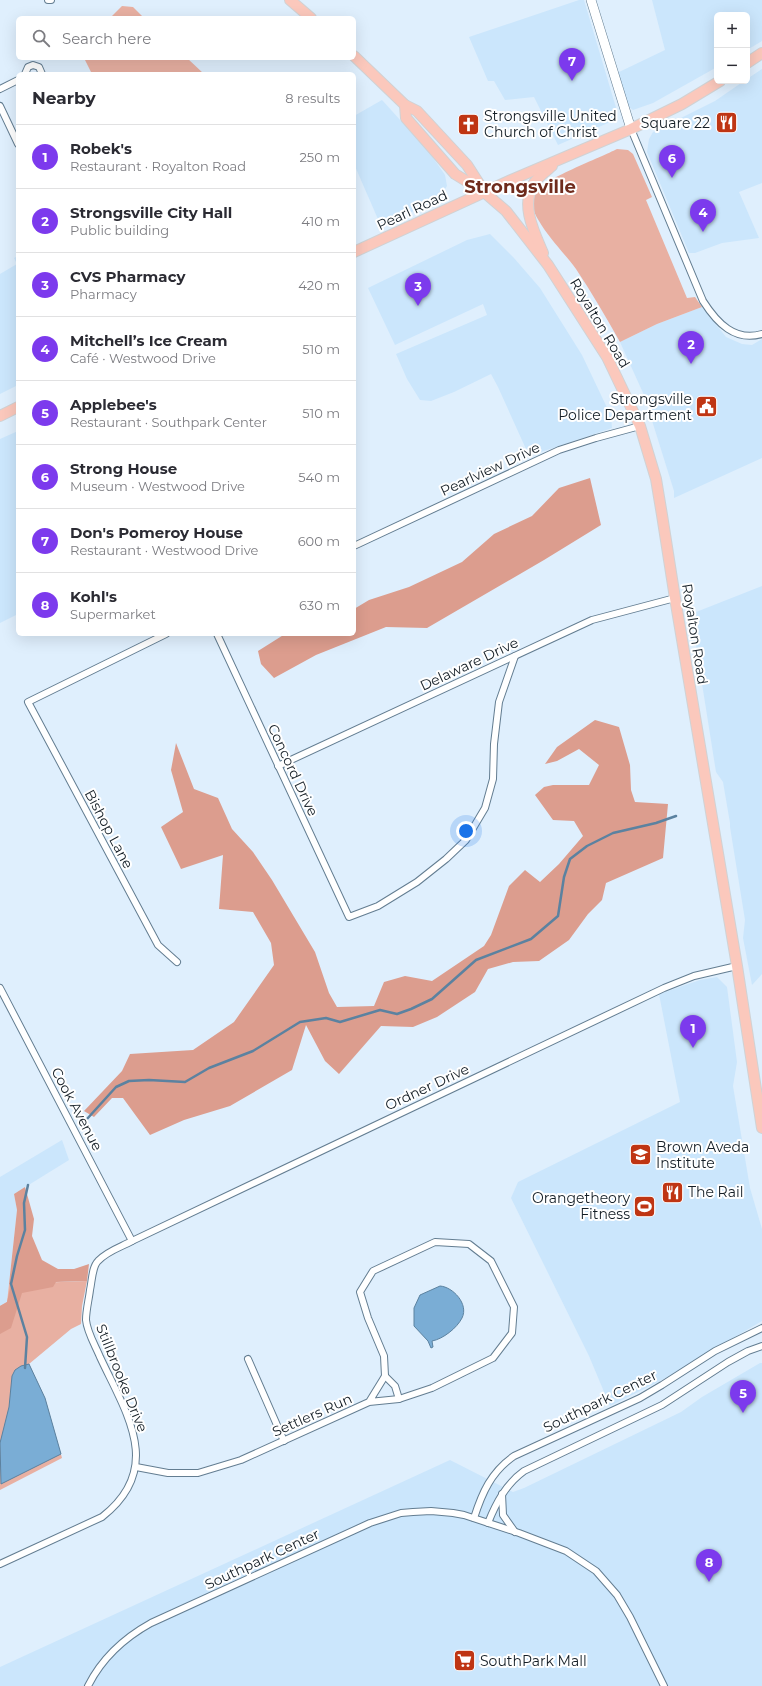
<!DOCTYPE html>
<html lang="en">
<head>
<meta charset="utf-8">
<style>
	:root { --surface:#fff; --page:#f7f7f7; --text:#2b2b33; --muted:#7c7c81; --line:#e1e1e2; --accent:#7c3aed }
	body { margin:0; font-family:Montserrat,sans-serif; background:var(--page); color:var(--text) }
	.controls { position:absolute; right:12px; top:12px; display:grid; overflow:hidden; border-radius:6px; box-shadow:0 4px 16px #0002 }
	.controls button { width:36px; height:36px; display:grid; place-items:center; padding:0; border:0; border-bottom:1px solid var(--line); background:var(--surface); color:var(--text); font:20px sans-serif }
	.you { position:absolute; left:466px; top:831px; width:14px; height:14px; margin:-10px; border:3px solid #fff; border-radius:50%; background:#1a73e8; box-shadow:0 0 0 6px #1a73e833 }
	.badge { display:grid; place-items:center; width:26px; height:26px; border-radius:50%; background:var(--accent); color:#fff; font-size:13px; font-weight:700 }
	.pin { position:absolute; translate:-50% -33px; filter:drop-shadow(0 1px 2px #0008) }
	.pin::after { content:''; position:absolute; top:21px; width:14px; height:12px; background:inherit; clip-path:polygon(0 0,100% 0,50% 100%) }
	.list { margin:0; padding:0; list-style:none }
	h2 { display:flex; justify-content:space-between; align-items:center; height:52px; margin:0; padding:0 16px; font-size:17px }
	h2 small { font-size:13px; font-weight:400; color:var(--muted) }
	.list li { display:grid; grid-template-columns:26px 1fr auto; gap:12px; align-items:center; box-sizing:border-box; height:64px; padding:0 16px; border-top:1px solid var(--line) }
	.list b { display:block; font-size:15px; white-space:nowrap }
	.list p { margin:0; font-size:13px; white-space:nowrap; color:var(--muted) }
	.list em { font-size:13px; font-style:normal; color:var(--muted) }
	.icon { flex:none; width:22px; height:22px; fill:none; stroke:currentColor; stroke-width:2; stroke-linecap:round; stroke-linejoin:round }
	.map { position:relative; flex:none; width:762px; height:1686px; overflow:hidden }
	.search { position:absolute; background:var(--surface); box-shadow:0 4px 16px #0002; left:16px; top:16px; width:340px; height:44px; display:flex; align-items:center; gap:10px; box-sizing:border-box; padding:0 14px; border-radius:6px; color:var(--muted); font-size:15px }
	.panel { position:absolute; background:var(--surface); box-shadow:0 4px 16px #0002; left:16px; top:72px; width:340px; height:564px; border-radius:6px }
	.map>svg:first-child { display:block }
	.built { fill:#cbe6fc }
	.green { fill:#e8b0a2 }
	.forest { fill:#dc9d8e }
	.water { fill:#7aadd5; stroke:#5b82a0 }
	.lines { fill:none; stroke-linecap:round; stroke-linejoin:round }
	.stream { stroke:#5b82a0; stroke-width:2.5 }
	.street-casing { stroke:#637d91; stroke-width:8 }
	.secondary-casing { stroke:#637d91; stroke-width:10 }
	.primary-casing { stroke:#d0d2d4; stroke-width:12 }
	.street { stroke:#fff; stroke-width:6 }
	.secondary { stroke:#fff; stroke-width:9 }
	.primary { stroke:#fbc8bc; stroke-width:10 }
	.labels { text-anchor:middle; stroke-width:4; stroke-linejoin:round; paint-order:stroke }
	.poi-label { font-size:14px; fill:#141e26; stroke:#fff; text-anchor:start }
	.street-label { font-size:14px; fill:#141e26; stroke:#fff }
	.district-label { font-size:18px; font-weight:bold; fill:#6f2b1c; stroke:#fff }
</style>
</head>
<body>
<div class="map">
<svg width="762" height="1686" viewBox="0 0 762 1686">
	<rect width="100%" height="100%" fill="#dfeffd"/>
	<!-- built -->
	<g class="built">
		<path d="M579 0H584L617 111 608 123 558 145 534 97 505 100 494 81H488L469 37Z"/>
		<path d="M652 0H762V41L747 50V15H717V67L653 103 633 110 629 107 617 73 665 50Z"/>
		<path d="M762 69V183L739 192 759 238 722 243 695 253H689L647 152 649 139 653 132 715 101 744 81H747V79Z"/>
		<path d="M382 100 429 152 445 175 447 186 441 195 429 204 381 226 354 164V116Z"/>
		<path d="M490 234 514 258 540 288 582 355 611 416 612 428 538 453 534 444 526 449 498 387 491 374 454 392 431 401 420 400 407 379 396 354 487 315 483 304 395 345 368 288 467 240Z"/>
		<path d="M18 256V385L0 394V274L17 264 14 258Z"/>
		<path d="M702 307 726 337 742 344 752 345 762 339V458L674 498V491L644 395 620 342 657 324Z"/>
		<path d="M18 431V614L0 623V439Z"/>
		<path d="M762 586V974L752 985 743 938 745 920 730 827V823L723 782 716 772 691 614Z"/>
		<path d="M717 977 727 987 737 1062 733 1086 750 1188 762 1229V1321L662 1380 610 1406 589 1356 511 1198 518 1182 680 1102 659 994 700 980Z"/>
		<path d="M62 1140 69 1160 14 1194 17 1210 7 1302 0 1306V1177Z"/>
		<path d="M760 1363H762V1686H0V1667L450 1460 513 1492 524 1488 681 1412 702 1397Z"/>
	</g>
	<!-- green -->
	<g class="green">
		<path d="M122 6 133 7 144 18H110Z"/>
		<path d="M84 58H187L204 74H92Z"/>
		<path d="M617 149 628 150 633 154 652 197 646 200 687 298 695 297 702 307 657 324 620 342C606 317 592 293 576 269 565 254 548 237 539 221 534 213 529 202 534 193 541 180 602 157 617 149Z"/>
		<path d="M87 1281 82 1306 81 1324 71 1329 29 1364 45 1398 62 1458 0 1490V1306L7 1302 9 1284Z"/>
	</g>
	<!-- forest -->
	<g class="forest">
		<path d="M590 478 601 525 544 560 427 628 386 627 316 655 274 678 261 664 258 651 285 634H354V609L369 600 409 587 462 562 494 534 532 516 559 488Z"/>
		<path d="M595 720 619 727 630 765 631 790 635 802 668 804 663 858 606 883 602 900 588 914 569 940 539 961 513 962 488 969 475 992 437 1017 413 1027 381 1026 339 1074 325 1061 306 1025 292 1070 230 1106 184 1120 150 1135 123 1098H112L94 1117 84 1111 122 1071 130 1054 193 1050 234 1022 274 965 271 943 253 912 219 909 223 855 181 869 161 827 183 812 171 770 176 743 194 789 218 798 232 829 253 852 272 880 315 952 329 993 337 1007 374 1006 384 982 405 976 432 981 484 946 491 935 509 886 525 870 540 882 559 864 583 836 574 821 553 820 535 795 544 787 553 785H589L599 765 579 749 557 761 545 764 557 747Z"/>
		<path d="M25 1187 34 1219 32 1236 42 1260 58 1269H74L89 1264 87 1281 56 1282 53 1287 22 1293 11 1328 0 1334V1306L7 1302 11 1284H20H9L17 1210 14 1194Z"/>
	</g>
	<!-- water -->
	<g class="water">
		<path d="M440 1286C453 1287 469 1304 462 1318 457 1328 443 1339 432 1341L433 1347 431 1348 428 1341 414 1326V1308L420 1295Z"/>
		<path d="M29 1364 45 1398 61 1454 1 1484 0 1443 9 1407 12 1376 15 1370 21 1366Z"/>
	</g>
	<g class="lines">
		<!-- stream -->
		<g class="stream">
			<path d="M87 1119 116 1087 129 1081 149 1080 185 1082 209 1068 253 1051 300 1022 326 1018 340 1022 380 1010 397 1014 411 1009 432 999 476 960 531 939 558 916 564 877 570 859 587 846 613 833 656 823 676 816"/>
			<path d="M25 1368 27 1337 11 1284 17 1256 25 1230 24 1203 28 1185"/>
		</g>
		<defs>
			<g id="street">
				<path d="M48 0H51"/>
				<path d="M25 74 28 67 33 65 39 67 42 74"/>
				<path d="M0 89 18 80"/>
				<path d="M0 106 18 144"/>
				<path d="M631 129 703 301C717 323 735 342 762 334"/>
				<path d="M354 546 559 450 596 438 640 426"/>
				<path d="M166 634 28 702 158 945 177 962"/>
				<path d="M217 634 349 917 378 906 417 882 446 859 466 840 485 808 493 779 494 744 499 702 515 656"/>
				<path d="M278 766 592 620 675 598"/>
				<path d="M0 988 132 1241"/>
				<path d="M248 1359 284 1441"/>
				<path d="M385 1376 395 1386 399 1399"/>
				<path d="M136 1467 168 1473H198L241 1460 369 1402 399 1399 432 1388 493 1358 512 1333 514 1307 491 1261 469 1244 435 1242 373 1271 360 1292 368 1318 384 1356 385 1376 369 1402"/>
				<path d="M502 1494 503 1515 515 1532"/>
				<path d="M474 1518C482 1493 491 1472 514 1456L640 1398 662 1385 715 1351 762 1328"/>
				<path d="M488 1523C496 1503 506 1484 524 1471L662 1405 728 1362 748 1351 762 1346"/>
				<path d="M0 1564 102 1517C165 1468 126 1413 100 1357 95 1345 87 1332 86 1320 86 1310 89 1299 90 1290 92 1281 92 1267 98 1261 107 1251 121 1247 132 1241L664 988 694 976 737 966"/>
				<path d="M88 1686C102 1658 124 1638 151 1623L370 1523 401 1513 413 1512 431 1511 453 1513 464 1515 519 1533 566 1551 596 1571 617 1595 630 1617 664 1686"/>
			</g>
			<path id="secondary" d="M591 0 631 129"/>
			<g id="primary">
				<path d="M290 0 311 18"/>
				<path d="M354 56 405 105 417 111 467 165 483 190"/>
				<path d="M747 63 762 53"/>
				<path d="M405 105 406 118 455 174 484 192 506 211 548 265 607 357 640 426 656 479 662 515 675 598 737 966 762 1128"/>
				<path d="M354 252 511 180 631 129 682 104 720 81"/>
				<path d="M543 253C534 232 520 204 534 183 538 177 546 171 552 166"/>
				<path d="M0 416 18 407"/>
			</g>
		</defs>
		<!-- street casing -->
		<use href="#street" class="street-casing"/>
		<!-- secondary casing -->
		<use href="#secondary" class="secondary-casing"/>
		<!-- primary casing -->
		<use href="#primary" class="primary-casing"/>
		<!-- street -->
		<use href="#street" class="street"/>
		<!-- secondary -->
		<use href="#secondary" class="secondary"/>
		<!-- primary -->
		<use href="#primary" class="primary"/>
	</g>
	<!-- icons -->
	<defs>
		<symbol id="restaurant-square" viewBox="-11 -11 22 22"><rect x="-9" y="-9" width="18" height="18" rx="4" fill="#bf3513" stroke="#fff"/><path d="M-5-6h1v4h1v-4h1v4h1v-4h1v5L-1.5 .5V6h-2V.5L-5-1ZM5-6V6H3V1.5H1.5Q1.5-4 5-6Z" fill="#fff"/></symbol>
		<symbol id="church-square" viewBox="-11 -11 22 22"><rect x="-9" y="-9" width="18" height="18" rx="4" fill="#bf3513" stroke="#fff"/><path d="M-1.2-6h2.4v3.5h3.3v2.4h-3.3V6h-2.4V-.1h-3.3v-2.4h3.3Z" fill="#fff"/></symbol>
		<symbol id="civic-square" viewBox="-11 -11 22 22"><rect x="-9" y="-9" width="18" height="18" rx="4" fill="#bf3513" stroke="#fff"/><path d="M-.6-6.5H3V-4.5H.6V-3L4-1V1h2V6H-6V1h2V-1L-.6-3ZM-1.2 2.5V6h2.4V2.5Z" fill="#fff"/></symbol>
		<symbol id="school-square" viewBox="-11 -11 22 22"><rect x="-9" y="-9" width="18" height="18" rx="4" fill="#bf3513" stroke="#fff"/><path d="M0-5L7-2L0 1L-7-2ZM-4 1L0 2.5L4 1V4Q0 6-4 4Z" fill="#fff"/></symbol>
		<symbol id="stadium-square" viewBox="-11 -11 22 22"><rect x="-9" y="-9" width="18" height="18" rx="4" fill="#bf3513" stroke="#fff"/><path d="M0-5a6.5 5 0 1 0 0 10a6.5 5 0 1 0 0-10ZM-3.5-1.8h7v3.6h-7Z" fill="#fff"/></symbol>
		<symbol id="supermarket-square" viewBox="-11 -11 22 22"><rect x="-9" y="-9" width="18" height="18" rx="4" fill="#bf3513" stroke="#fff"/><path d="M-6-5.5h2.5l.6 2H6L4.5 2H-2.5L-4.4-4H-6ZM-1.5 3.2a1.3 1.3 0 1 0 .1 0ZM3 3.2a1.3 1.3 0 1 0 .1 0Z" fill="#fff"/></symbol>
	</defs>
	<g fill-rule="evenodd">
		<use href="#restaurant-square" x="714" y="110" width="25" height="25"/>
		<use href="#church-square" x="456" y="112" width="25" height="25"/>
		<use href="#civic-square" x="694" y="394" width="25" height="25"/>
		<use href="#school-square" x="628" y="1142" width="25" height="25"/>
		<use href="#restaurant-square" x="660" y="1180" width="25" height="25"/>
		<use href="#stadium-square" x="632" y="1194" width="25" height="25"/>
		<use href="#supermarket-square" x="452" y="1648" width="25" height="25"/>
	</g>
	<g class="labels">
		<!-- poi labels -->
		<g class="poi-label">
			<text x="484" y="121">Strongsville United<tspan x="484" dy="16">Church of Christ</tspan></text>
			<text x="710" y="128" text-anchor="end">Square 22</text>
			<text x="692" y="404" text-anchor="end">Strongsville<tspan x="692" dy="16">Police Department</tspan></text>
			<text x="656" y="1152">Brown Aveda<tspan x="656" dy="16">Institute</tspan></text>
			<text x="688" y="1197">The Rail</text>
			<text x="630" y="1203" text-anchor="end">Orangetheory<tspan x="630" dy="16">Fitness</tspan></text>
			<text x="480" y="1666">SouthPark Mall</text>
		</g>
		<!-- street labels -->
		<g class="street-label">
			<text transform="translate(412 210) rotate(-25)" y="5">Pearl Road</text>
			<text transform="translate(600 323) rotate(59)" y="5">Royalton Road</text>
			<text transform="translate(490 469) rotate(-25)" y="5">Pearlview Drive</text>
			<text transform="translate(695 634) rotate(81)" y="5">Royalton Road</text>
			<text transform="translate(469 664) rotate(-25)" y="5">Delaware Drive</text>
			<text transform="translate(293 770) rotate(65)" y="5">Concord Drive</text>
			<text transform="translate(109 829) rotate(62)" y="5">Bishop Lane</text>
			<text transform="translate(427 1087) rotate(-25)" y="5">Ordner Drive</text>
			<text transform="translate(77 1109) rotate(62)" y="5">Cook Avenue</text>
			<text transform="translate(122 1378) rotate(68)" y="5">Stillbrooke Drive</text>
			<text transform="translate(600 1401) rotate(-26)" y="5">Southpark Center</text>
			<text transform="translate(312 1415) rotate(-24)" y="5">Settlers Run</text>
			<text transform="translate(262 1559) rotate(-25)" y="5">Southpark Center</text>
		</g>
		<!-- district labels -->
		<g class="district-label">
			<text x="520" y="193">Strongsville</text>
		</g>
	</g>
</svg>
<div class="controls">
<button>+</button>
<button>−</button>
</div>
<div class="you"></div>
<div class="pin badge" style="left:693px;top:1048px">1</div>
<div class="pin badge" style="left:691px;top:364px">2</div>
<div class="pin badge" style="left:418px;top:306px">3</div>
<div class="pin badge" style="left:703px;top:232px">4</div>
<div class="pin badge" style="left:743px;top:1413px">5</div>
<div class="pin badge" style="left:672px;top:178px">6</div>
<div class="pin badge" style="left:572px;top:81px">7</div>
<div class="pin badge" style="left:709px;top:1582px">8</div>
<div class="search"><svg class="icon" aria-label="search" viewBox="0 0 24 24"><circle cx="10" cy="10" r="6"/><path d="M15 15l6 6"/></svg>Search here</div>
<section class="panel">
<h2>Nearby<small>8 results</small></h2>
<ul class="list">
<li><span class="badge">1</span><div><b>Robek's</b><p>Restaurant · Royalton Road</p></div><em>250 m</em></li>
<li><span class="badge">2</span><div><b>Strongsville City Hall</b><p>Public building</p></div><em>410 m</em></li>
<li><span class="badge">3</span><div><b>CVS Pharmacy</b><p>Pharmacy</p></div><em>420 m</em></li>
<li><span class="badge">4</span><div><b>Mitchell’s Ice Cream</b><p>Café · Westwood Drive</p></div><em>510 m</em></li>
<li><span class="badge">5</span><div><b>Applebee's</b><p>Restaurant · Southpark Center</p></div><em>510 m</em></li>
<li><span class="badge">6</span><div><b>Strong House</b><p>Museum · Westwood Drive</p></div><em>540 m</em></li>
<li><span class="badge">7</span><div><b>Don's Pomeroy House</b><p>Restaurant · Westwood Drive</p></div><em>600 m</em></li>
<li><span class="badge">8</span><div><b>Kohl's</b><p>Supermarket</p></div><em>630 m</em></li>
</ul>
</section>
</div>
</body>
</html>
